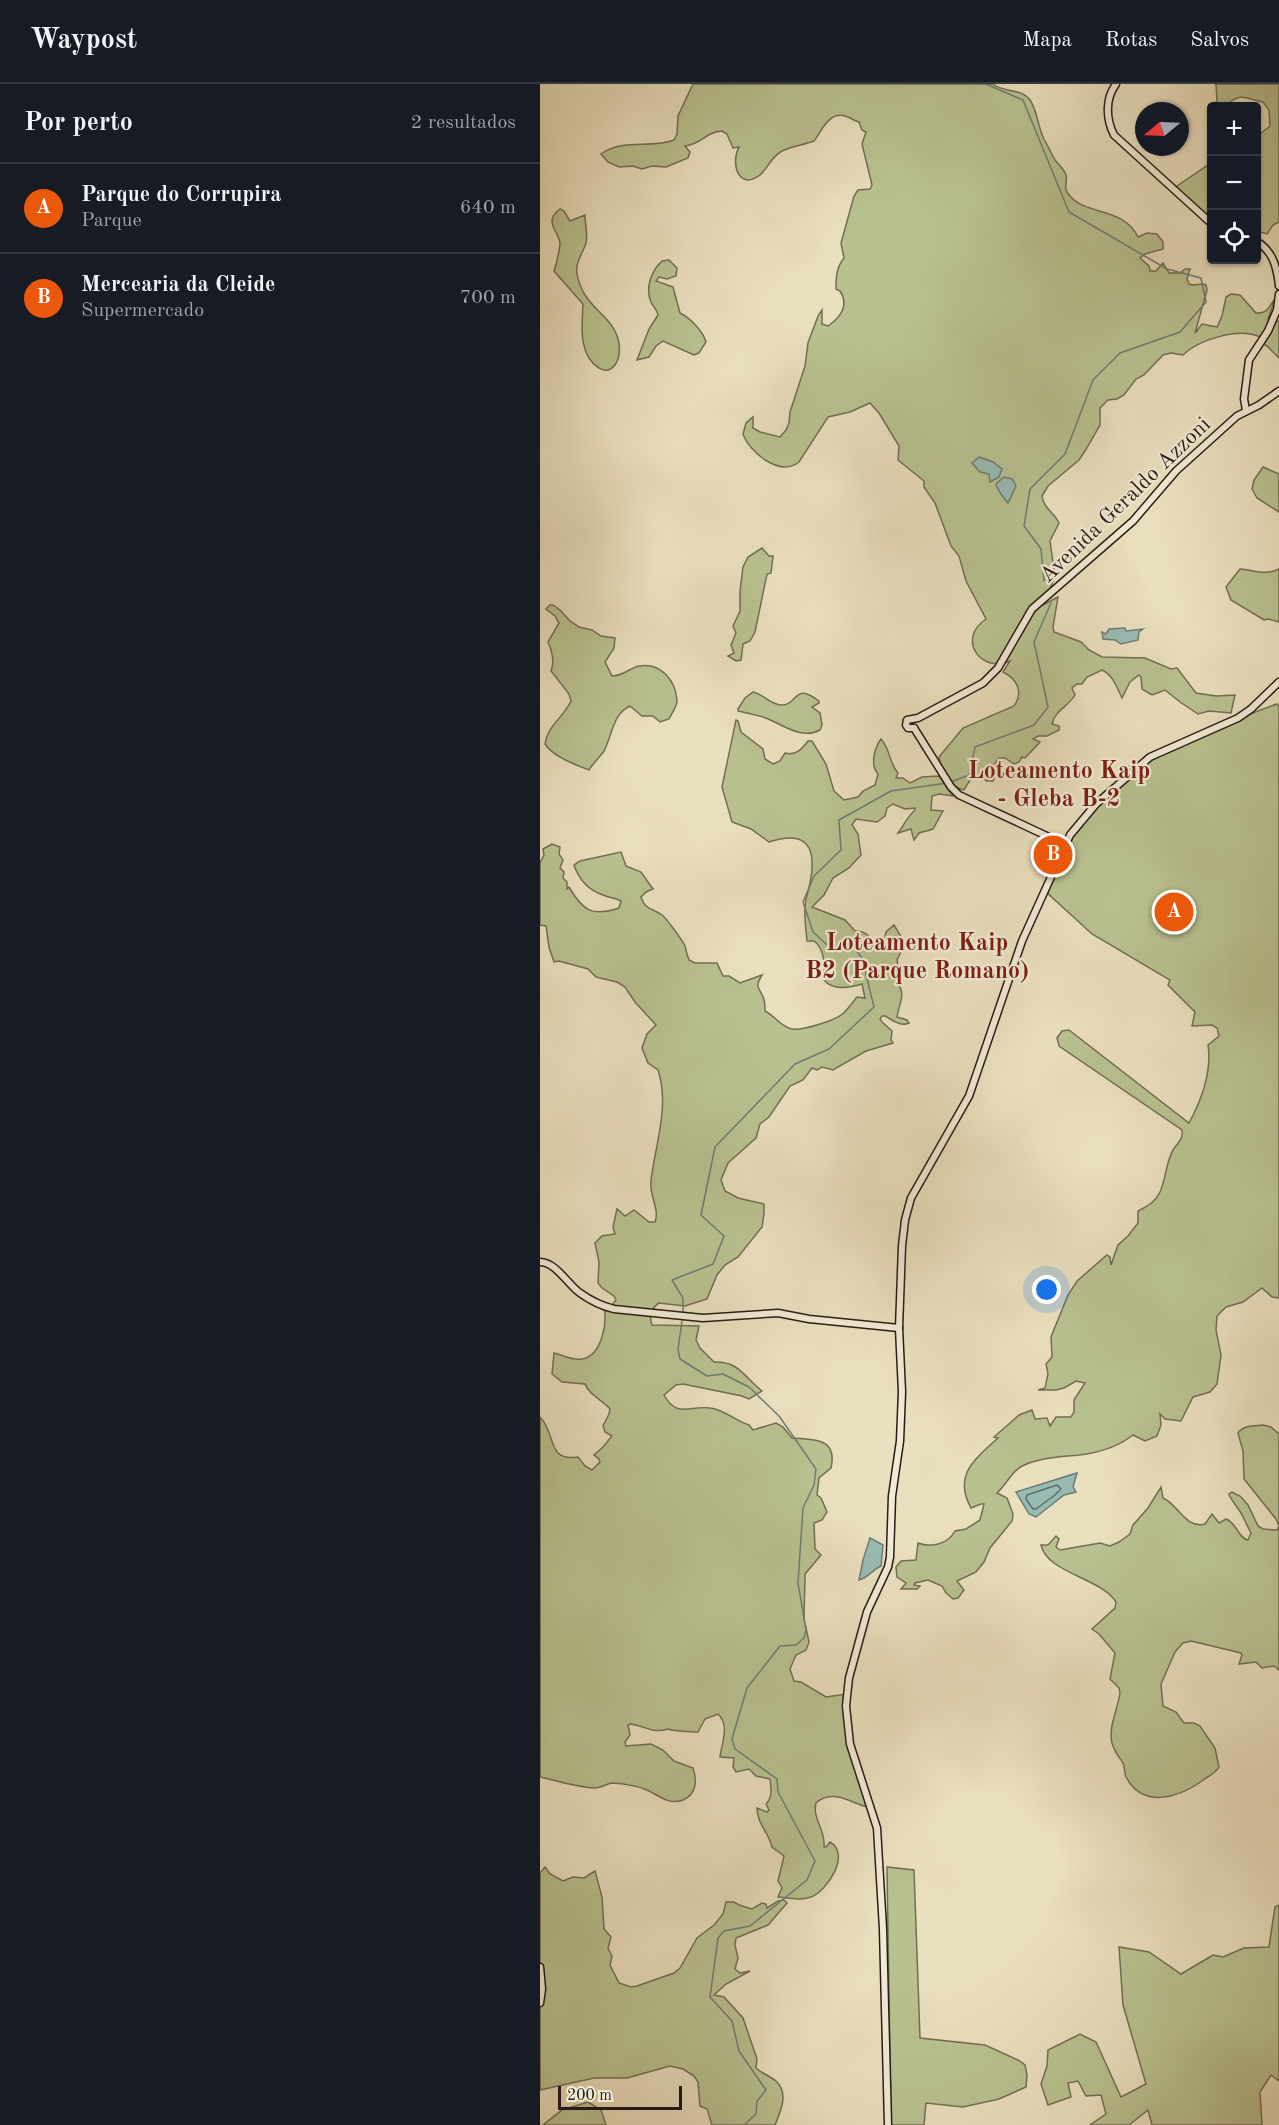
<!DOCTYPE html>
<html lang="pt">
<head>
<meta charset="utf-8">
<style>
	:root { --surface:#171b24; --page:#242831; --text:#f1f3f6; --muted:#9ea1a6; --line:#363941; --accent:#ea580c }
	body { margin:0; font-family:"Old Standard TT",serif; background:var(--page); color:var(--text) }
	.controls { position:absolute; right:18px; top:18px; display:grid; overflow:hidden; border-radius:6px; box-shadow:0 2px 4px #0004 }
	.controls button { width:54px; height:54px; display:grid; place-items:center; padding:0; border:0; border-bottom:2px solid var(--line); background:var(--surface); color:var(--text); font:30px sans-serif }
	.compass { position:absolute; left:595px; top:18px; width:54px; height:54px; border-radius:50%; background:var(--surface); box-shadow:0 2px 4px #0004; rotate:251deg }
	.scale { position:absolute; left:18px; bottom:15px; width:124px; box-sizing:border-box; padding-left:6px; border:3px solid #291c18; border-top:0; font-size:16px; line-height:21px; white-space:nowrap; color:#291c18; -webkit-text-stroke:4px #f1ead5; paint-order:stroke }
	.you { position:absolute; left:507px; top:1206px; width:21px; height:21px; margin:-15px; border:4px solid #fff; border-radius:50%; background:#1a73e8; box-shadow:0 0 0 9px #1a73e833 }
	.badge { display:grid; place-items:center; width:39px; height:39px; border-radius:50%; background:var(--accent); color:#fff; font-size:20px; font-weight:700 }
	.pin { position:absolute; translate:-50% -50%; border:3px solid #fff; box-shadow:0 2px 6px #0006 }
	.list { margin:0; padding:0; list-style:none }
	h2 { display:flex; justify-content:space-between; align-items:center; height:78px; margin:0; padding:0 24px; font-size:26px }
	h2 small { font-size:20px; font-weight:400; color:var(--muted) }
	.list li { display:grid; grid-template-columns:39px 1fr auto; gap:18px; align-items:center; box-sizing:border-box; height:90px; padding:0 24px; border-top:2px solid var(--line) }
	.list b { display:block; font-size:22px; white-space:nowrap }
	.list p { margin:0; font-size:20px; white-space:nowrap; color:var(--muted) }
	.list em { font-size:20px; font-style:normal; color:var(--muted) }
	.icon { flex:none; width:33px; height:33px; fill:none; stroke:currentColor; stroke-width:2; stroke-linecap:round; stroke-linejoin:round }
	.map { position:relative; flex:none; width:739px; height:2041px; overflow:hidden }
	header { display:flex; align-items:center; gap:36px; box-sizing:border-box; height:84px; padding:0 30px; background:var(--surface); border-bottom:2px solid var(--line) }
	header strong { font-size:28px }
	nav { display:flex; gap:33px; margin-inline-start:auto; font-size:21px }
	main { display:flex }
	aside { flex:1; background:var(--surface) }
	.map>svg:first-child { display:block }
	.green { fill:#b9c190; stroke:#716e54; stroke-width:1.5 }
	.water { fill:#98bcb3; stroke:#6c7c75; stroke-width:1.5 }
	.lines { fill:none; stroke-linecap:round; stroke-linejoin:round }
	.shore { stroke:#606c66; stroke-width:1.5 }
	.stream { stroke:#6c7c75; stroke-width:1.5 }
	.secondary-casing { stroke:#291c18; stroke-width:9 }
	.secondary { stroke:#f1ead5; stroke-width:6 }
	.labels { text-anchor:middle; stroke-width:4.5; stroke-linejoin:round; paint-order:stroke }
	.street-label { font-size:22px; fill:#291c18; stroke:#f1ead5 }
	.neighbourhood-label { font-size:24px; font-weight:bold; fill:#7a1f14; stroke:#f1ead5 }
</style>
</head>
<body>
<header>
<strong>Waypost</strong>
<nav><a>Mapa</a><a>Rotas</a><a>Salvos</a></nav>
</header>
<main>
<aside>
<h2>Por perto<small>2 resultados</small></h2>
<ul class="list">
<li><span class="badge">A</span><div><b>Parque do Corrupira</b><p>Parque</p></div><em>640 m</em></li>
<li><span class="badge">B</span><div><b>Mercearia da Cleide</b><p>Supermercado</p></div><em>700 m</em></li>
</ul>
</aside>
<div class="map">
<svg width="739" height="2041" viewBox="0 0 739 2041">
	<rect width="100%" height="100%" fill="#eadfbe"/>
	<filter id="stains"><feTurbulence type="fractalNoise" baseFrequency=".00333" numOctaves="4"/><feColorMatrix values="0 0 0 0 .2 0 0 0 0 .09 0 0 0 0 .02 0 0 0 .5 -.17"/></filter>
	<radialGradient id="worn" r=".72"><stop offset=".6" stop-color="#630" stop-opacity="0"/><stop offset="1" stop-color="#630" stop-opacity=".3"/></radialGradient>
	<!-- green -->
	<g class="green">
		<path d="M153 0H453C463 9 482 4 490 16 498 28 498 44 504 55 508 62 511 69 515 76 518 80 524 85 526 91 528 99 522 104 530 112 545 131 584 123 598 153L607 149 617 150 623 158V165L605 170 600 174 609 182 610 187H616L623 179 629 189H640L645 185H650L647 195 649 200C655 203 660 198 666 201L667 206 655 249 662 240 677 243 682 232 686 213 691 210 700 211 716 229C728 230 728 223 735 215L728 235 730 238 739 237V274L727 262 717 258 721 256 720 253C699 243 658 256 643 271L631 269 623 271 604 291 596 295 584 311 577 315 568 316 560 324V341L545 367 539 376 508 402 502 412C503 424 515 429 519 439L510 457 515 493 509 507 499 521H503L518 513 513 543 514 548 541 558 549 566 562 573 605 574 631 585 637 584 656 609 676 612 695 611 691 629 669 627 658 630 640 618 625 606 612 611 602 605 601 593 599 591 590 598 582 614C577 604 573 591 562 586L547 593 542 600H537L532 604 535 611C529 622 515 626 512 640L519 642V646L507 652H498L493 655 500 658 485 674 482 673 479 678 474 680 465 674H459L454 681 455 692 453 697H447L438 692 430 696 424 706C409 703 402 687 399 673L423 644 474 622C484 608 477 595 463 588L470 577C441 590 416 555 446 535L426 497 419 472 411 462 395 419 384 403V397L358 376 359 362 339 329 330 319 310 328 288 333 259 378C240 393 210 369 203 350L206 339 213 333V344L220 348 240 353 246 346 249 339 250 328 265 282 268 259 278 232 282 226V240L288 242C301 233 309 221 300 207L296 205C296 194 296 184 304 174L301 159 314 112 318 106 330 105 332 101 322 60 326 48 322 46 319 38C314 37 310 33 305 32 289 27 281 48 274 57 263 61 253 62 242 67 230 74 229 83 220 91 199 107 190 80 199 63L193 64 187 50 182 47C165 48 163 60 145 62L150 68 148 74 126 83 112 82 102 85 93 82 79 83 68 78 61 70C83 54 111 65 134 56L137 50 138 32Z"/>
		<path d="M675 0H739V138L733 141 727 150 720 148 717 143 716 53 730 42 729 26 723 18C706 15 701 7 686 22H675L677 16 676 1Z"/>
		<path d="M671 79V137L639 107 637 102Z"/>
		<path d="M20 125 24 127 30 137 45 131C45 140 48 151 46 159 43 169 35 178 37 190 38 196 42 206 45 211 57 230 74 235 79 259 80 267 79 275 75 281 70 287 65 288 59 284 38 271 42 241 43 220L14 187C16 182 20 164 20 159 18 146 3 138 20 125Z"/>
		<path d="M129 176 137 184 136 192 127 195 119 193 116 197 133 203 140 229C150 234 163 247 166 258L159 269 154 271 123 257 116 262 109 273 97 276 109 245 118 231C117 225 113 223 111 218 105 204 111 187 122 177Z"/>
		<path d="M723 383 739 390V428L717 414 712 405 714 396Z"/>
		<path d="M222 464 229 472H233L231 489 227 490 215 548 210 557 203 560 201 576 196 577 188 572 194 569 191 561 196 549 193 542 200 527V507L203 483 208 473Z"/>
		<path d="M700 485C714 486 725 492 739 485V538L728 535 724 536 691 516 686 503Z"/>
		<path d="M10 521H13L20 526 29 536 39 543 52 546 61 552 75 554 74 564 65 578 72 592C83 592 90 584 99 582 121 578 136 597 137 617 137 623 131 630 129 635L120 638 113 632H102L90 622C73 629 72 652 64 667 60 673 53 679 49 686 36 681 12 672 5 660 7 642 24 633 31 617L29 610 11 587C15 577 12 567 8 558L19 539 15 532 6 525Z"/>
		<path d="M213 608C223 610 230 620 240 621 259 622 253 597 279 617V619L272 623 280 629 282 641 280 646C262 656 243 641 226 634 218 631 207 629 198 627V625L205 614Z"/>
		<path d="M737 620 739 623V1214L732 1213 722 1204 703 1218 686 1223 677 1232 676 1246 681 1271 677 1300 670 1308 653 1313 641 1337 625 1335 620 1330 621 1341 617 1352 605 1357 593 1351C575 1365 550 1371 527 1372 512 1374 496 1375 482 1382 471 1388 467 1400 457 1409L467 1414 473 1430 472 1437 450 1464 444 1478 436 1488 417 1497 424 1506 418 1514 413 1515 406 1509 402 1502 388 1496 375 1499 374 1501 380 1502 377 1505H361L366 1499 357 1493 356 1483 361 1477 376 1476 378 1459C392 1464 408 1460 415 1447L426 1445 440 1436 444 1420H441L431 1424C413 1391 434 1376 458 1354L454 1353 479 1331 492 1326 495 1335 507 1334 510 1342 516 1333H531L534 1328V1316L545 1299 536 1297 524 1304 516 1306H498L505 1304 508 1290 506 1280 512 1273 511 1253 528 1211 537 1197 567 1171 570 1173 571 1181 578 1161 588 1152 598 1139V1127C607 1123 616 1117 620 1108 626 1095 626 1078 633 1066 639 1057 643 1056 642 1046L519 962 517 954 522 947 529 946 649 1039C661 1017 672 988 668 961L679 952 677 944 672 941 652 942 655 928 628 901 630 896 552 850 504 806C517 781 527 754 546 733 554 724 566 717 573 707 582 697 579 681 595 681L598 678C646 662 689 636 737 620Z"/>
		<path d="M196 636 198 637 201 648 223 665 225 675 233 680 240 677 245 669C256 672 262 665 268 657H272L286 680 294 707 304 716 318 713 323 707 335 701 338 690C330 681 334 665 341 655 350 664 349 679 358 689L356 694H363L370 699 382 693 399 692 413 712 399 710 392 712 391 726 403 727 393 745 379 749 374 756 371 745 358 749C364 741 368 732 375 726V724L365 725 353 720 347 724 345 732 337 738 316 735 312 741 318 750 321 771 309 784 293 794 284 811 272 823 305 836 315 847C326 846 329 853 336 861H343L346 848 354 841 365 859 357 876 359 888 355 894C367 912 360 915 357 933L367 936 369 939C361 943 352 936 345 932H342L340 935 342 938 352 947 351 956 353 959 326 967 293 986 282 983 277 986 272 984 263 996 250 1002 229 1033 220 1040 216 1054 188 1079 181 1096 185 1107 198 1114 224 1120V1130L222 1143 198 1173 185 1181 177 1191 167 1215 145 1222 119 1219C111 1224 109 1232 112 1241L159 1242 156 1256 160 1264 174 1278C199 1277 204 1293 222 1307L209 1315 202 1312 143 1300 136 1301 124 1311C137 1335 150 1321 170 1324 183 1325 196 1337 209 1341L213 1346 236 1339 243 1343 252 1354C273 1356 298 1353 291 1384L279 1394 277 1411 281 1414 287 1428 282 1436 274 1439 275 1465 281 1471 265 1490 264 1535 269 1558 266 1566 256 1571 250 1585 254 1597 261 1598 286 1613 306 1610V1632L327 1723C311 1719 292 1704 276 1719 272 1735 286 1746 284 1763H286L290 1758C311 1770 288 1806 271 1813 260 1817 249 1814 238 1813L242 1804 238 1797 244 1772 232 1763C229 1749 217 1740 217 1724L227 1728 229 1726 226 1720C233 1713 231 1704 230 1695L216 1692 209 1685 196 1688 193 1683 194 1674 180 1673C182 1658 190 1641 178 1630L165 1635 158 1648C153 1648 132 1647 128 1645 112 1650 106 1642 90 1640L88 1641 90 1651 85 1658 86 1662 111 1660 123 1666 134 1677 153 1684C157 1696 157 1710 143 1716 127 1722 117 1709 104 1705 98 1702 78 1699 72 1699 66 1700 61 1704 54 1704 36 1703 18 1697 0 1693V1333C17 1350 6 1378 38 1373L45 1382 52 1386 60 1378 59 1375 54 1371 63 1363 72 1352 65 1348 63 1342 69 1330 70 1325C62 1316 49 1311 45 1300L22 1298 12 1290 14 1269C23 1271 32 1277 42 1275 62 1272 69 1236 63 1219L72 1221 76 1216 74 1212 62 1204 58 1199 59 1178 55 1159 62 1152 75 1150 73 1143 77 1125 85 1132 94 1126 109 1138H115C120 1125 109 1112 111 1097 115 1061 130 1023 118 986L108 979 102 964 107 950 116 941 95 918 85 903 77 898 56 893 48 885 19 877 14 878 9 863 6 842 0 841V779L4 771 3 765 12 760 20 763 19 770 23 776 20 784 24 788 23 794 27 798V805L29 803C43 827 52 833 79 824L81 817C74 813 69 814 63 811 48 806 39 796 34 781L40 777 81 768 86 782 101 788 113 805 106 808 101 813C105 826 112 824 122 831 127 835 142 856 145 862 146 867 147 871 149 876L155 879H177L183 892H189L200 899 222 891C213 905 221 904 224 916 225 919 225 923 225 927 235 932 241 943 252 945 261 947 293 937 301 931 307 927 312 919 317 913L325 914 322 900C309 904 293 907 284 896 285 884 285 865 274 857H267C266 844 263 828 266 815 276 781 280 741 229 758L211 745 192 738 182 703Z"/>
		<path d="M723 1341 731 1343 739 1350V1586L734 1582 722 1584 716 1578 699 1580 702 1571 701 1569 651 1557 643 1559 635 1568 621 1600 623 1622 636 1628 644 1639H654L660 1642 675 1664 679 1683C675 1690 668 1692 662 1697 638 1714 603 1725 586 1693 584 1688 585 1684 583 1679 579 1673 574 1667 572 1659 568 1644 578 1624 580 1609L579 1604 570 1595 575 1569 559 1550 552 1545 575 1524 576 1518C561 1494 507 1489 501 1461H508L516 1452 519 1455 516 1463 520 1466 560 1459 570 1462 579 1458 590 1450 593 1441 608 1424 621 1403 623 1414C638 1420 645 1445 665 1440L672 1430 679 1439 686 1435C697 1439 698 1454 708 1456L711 1449 701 1429 690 1413 689 1410 692 1408 700 1412 708 1421 718 1442 723 1445 737 1446 739 1442 736 1435 704 1395 703 1367 698 1349C703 1341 714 1342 723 1341Z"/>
		<path d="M5 1783 10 1790 23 1797 33 1793 44 1794 55 1787 62 1813 64 1845 71 1853 68 1864 72 1872 70 1881 79 1899 91 1903 97 1902 134 1889 140 1884 157 1854 174 1841 183 1830 186 1818H194L199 1821 212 1825 222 1819 226 1820 227 1824 238 1817 244 1816 247 1819 228 1841 196 1854 195 1861 198 1874 195 1885 200 1889 210 1887 186 1900 174 1911 184 1913 203 1934 217 1975 216 1984C222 1990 231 1992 237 1998 249 2011 240 2028 235 2041H172L167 2025 160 2022 158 1998 154 1992 143 1985 130 1982 87 1994H54L0 2006V1789Z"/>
		<path d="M347 1783 374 1786 380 1954 445 1961 478 1976 485 1981 487 1991 486 2003 459 2015 423 2023 386 2019 384 2041H351Z"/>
		<path d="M739 1821V1997L731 1991 720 2008 722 2041H612L608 2026 589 2041H550L566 2030 561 2011 546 2012 538 1997 528 1999 531 2013 508 2021 501 2000 507 1982 508 1966 540 1950 556 1958 581 2013 606 2000 583 1921 579 1863 609 1868 641 1890 673 1871 683 1873 704 1864 729 1863 735 1823Z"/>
		<path d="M48 2018 61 2026 66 2041H3L22 2026Z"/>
	</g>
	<!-- water -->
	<g class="water">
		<path d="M439 373 453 378 462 385 459 393 450 398 449 390 440 388 432 379Z"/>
		<path d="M464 393 472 395 476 402 468 419C463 413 458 408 456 400Z"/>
		<path d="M585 544 586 547 603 545 599 548 598 556 581 560 575 556 563 555 562 548 566 550 569 545Z"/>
		<path d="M537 1389 533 1403 536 1408 524 1411 496 1433 489 1430 476 1408Z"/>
		<path d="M330 1454 343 1461 341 1482C332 1486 329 1493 319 1496L323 1476Z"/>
	</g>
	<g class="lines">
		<!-- shore -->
		<path class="shore" d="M517 1401 521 1405 515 1411 496 1425H493L486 1415 487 1411Z"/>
		<!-- stream -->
		<g class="stream">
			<path d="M446 0 483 16 529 128 627 185 661 194 666 218 640 248 580 269 553 296 525 370 490 405 484 442 501 465 504 497"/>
			<path d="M411 698 429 691 435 663 494 641 508 623 494 558 511 519"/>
			<path d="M143 1230V1214L132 1196 173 1180 184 1152 161 1131 175 1063 255 980 289 965 334 923 322 874 313 862 295 868 273 848 263 818 274 792 301 766 299 736 351 707 407 699"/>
			<path d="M142 1237 138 1265 140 1275 167 1292 183 1290 209 1303 239 1332 276 1385 274 1401 263 1424 258 1499 266 1546 264 1554 256 1561 240 1562 207 1604 192 1655 195 1665 237 1695 238 1708 275 1777 267 1796 210 1842 184 1847 178 1854 170 1913 192 1937 199 1967 226 2006 217 2017 216 2030 204 2041"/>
		</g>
		<defs>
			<g id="secondary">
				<path d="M576 0C565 15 566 35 574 51L672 140"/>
				<path d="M716 157C733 167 737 183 739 202"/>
				<path d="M706 326 704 315 709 276 728 247 737 226 739 210"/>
				<path d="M374 644H368L366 641 367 636 378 634 443 599 458 584 492 525 593 437 636 387 697 332 719 321 739 307"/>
				<path d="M374 644 411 703 419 711 524 760"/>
				<path d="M0 1178C16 1178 28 1201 40 1209 51 1217 62 1222 74 1225L163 1234 238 1229 269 1235 359 1244"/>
				<path d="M0 1883 2 1905 0 1919"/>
				<path d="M348 2041 343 1845 337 1744 310 1660 306 1622 309 1594 327 1528 348 1483 350 1473 352 1412 360 1357 362 1308 359 1244 362 1162 365 1136 371 1114 429 1012 482 857 530 751 556 720 610 673 698 634 711 625 739 598"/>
			</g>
		</defs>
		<!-- secondary casing -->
		<use href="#secondary" class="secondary-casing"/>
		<!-- secondary -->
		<use href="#secondary" class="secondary"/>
	</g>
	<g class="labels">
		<!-- street labels -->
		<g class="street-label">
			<text transform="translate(584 415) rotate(-44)" y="8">Avenida Geraldo Azzoni</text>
		</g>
		<!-- neighbourhood labels -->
		<g class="neighbourhood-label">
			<text x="519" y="694">Loteamento Kaip<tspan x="519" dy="28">- Gleba B-2</tspan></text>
			<text x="377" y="866">Loteamento Kaip<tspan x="377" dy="28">B2 (Parque Romano)</tspan></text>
		</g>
	</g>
	<rect width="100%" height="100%" filter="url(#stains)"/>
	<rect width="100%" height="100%" fill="url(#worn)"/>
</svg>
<div class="controls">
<button>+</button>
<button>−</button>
<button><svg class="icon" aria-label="locate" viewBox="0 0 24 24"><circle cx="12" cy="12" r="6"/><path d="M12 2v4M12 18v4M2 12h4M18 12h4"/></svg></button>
</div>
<svg class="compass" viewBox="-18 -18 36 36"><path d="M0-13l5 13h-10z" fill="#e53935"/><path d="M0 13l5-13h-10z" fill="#9ea1a6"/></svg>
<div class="scale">200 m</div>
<div class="you"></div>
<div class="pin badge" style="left:634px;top:828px">A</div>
<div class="pin badge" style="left:513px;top:771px">B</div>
</div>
</main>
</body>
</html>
